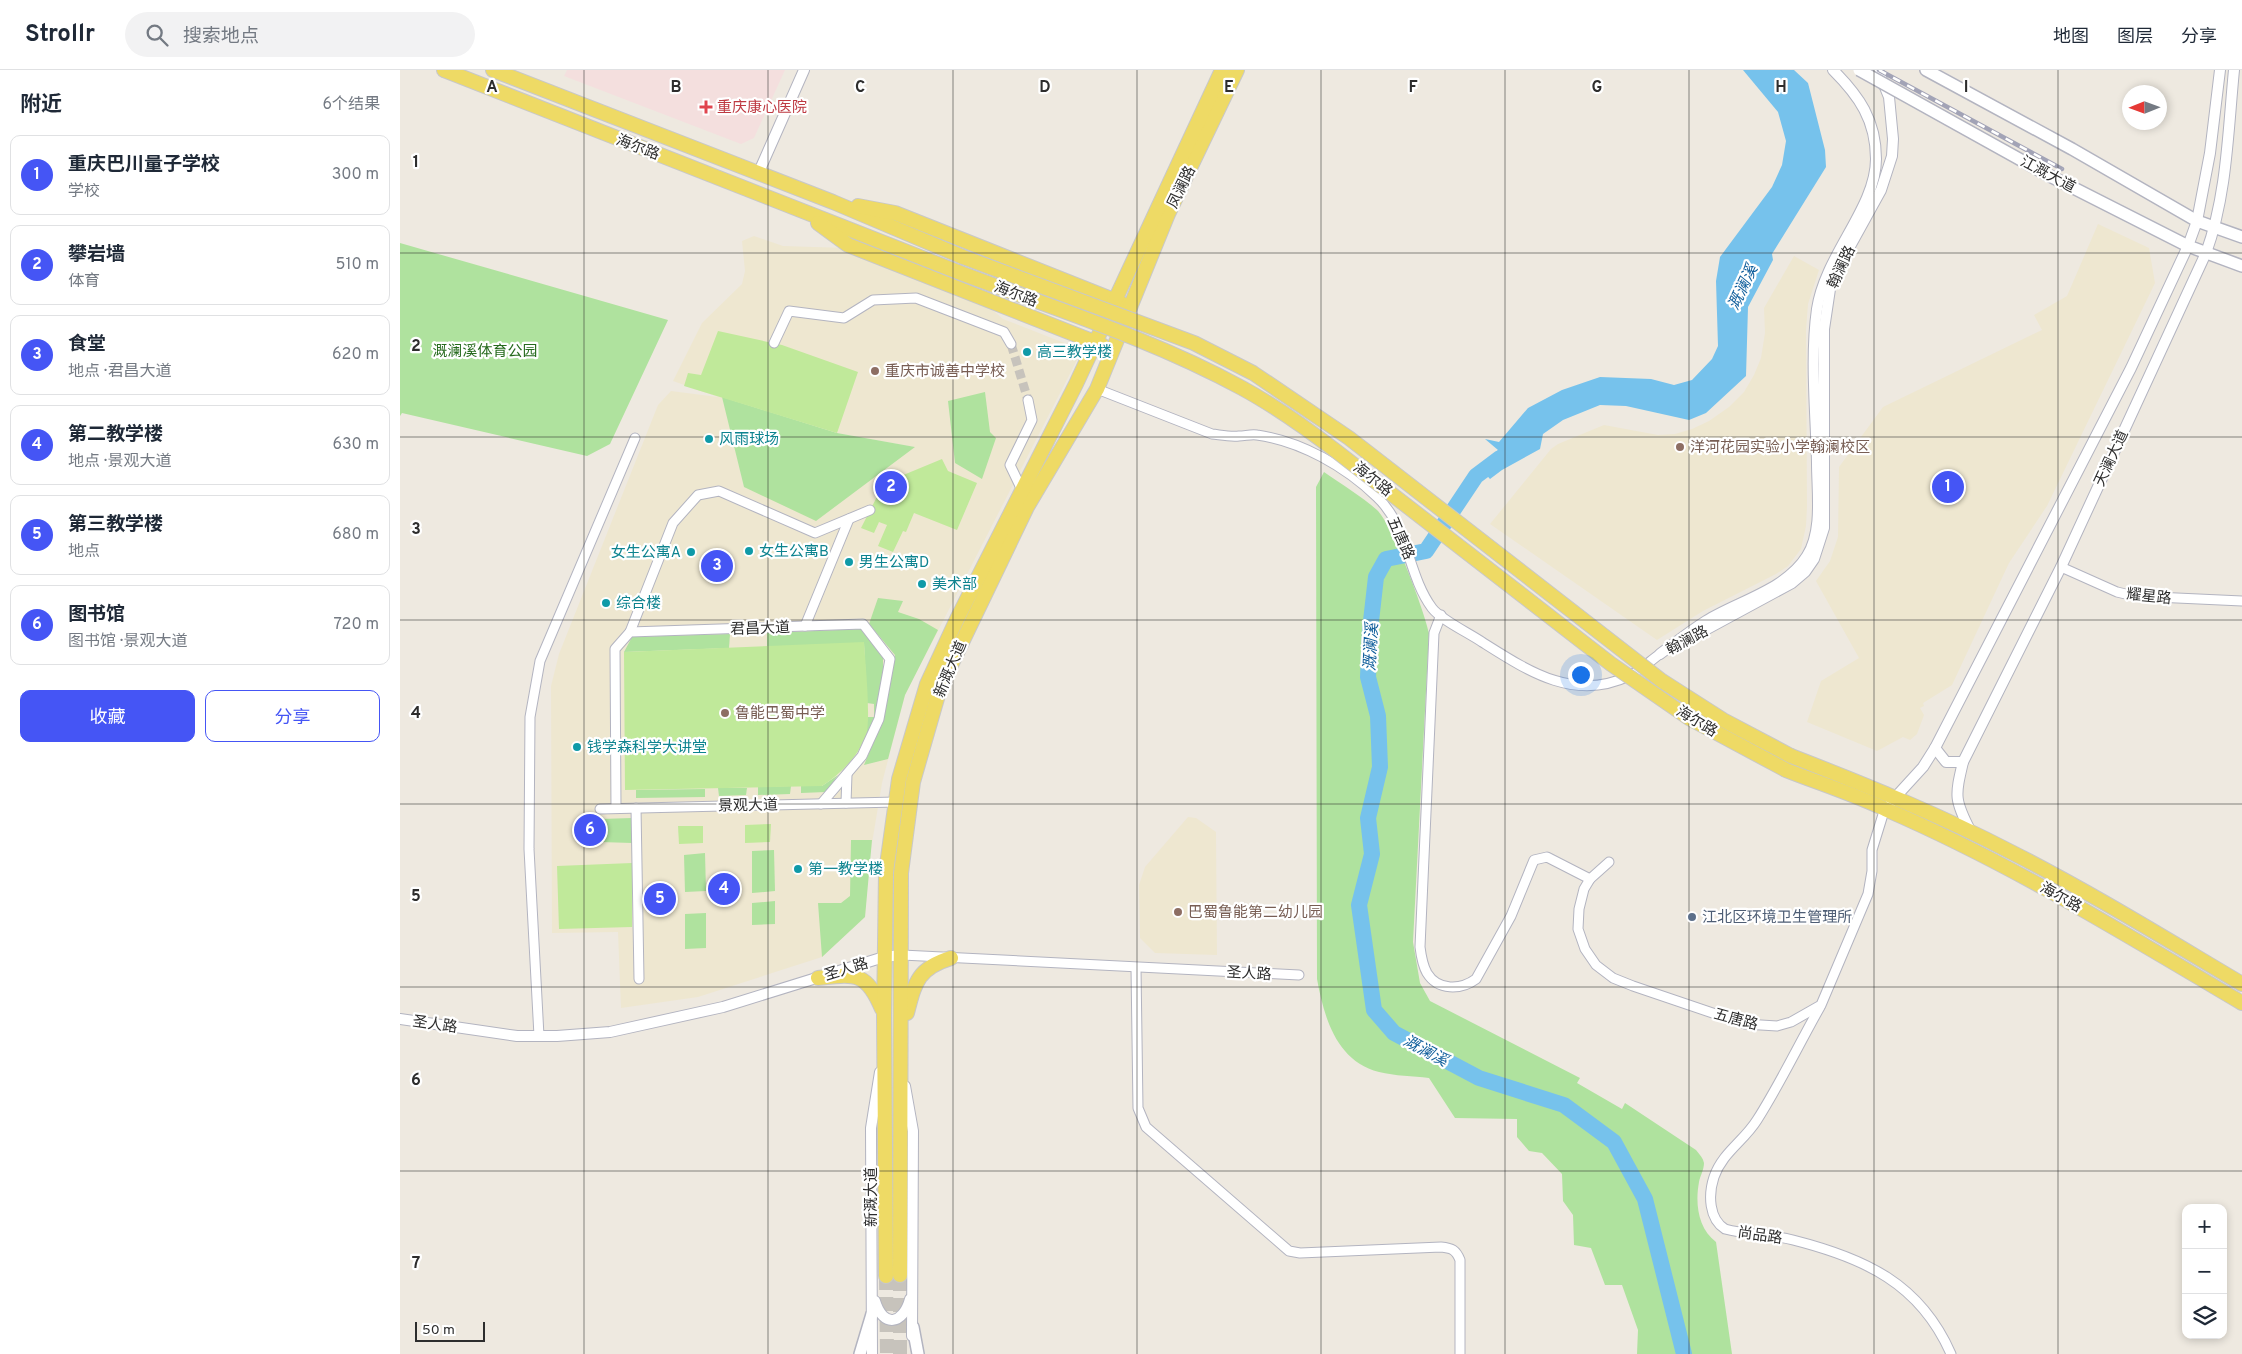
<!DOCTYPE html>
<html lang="zh">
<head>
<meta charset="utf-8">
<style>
	:root { --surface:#fff; --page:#f2f2f3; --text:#1f2937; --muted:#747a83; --line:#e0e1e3; --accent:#4555f5 }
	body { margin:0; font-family:Overpass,"Noto Sans SC",sans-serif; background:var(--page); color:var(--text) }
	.controls { position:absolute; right:15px; bottom:15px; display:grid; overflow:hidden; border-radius:10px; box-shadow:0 2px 8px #0003 }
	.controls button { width:45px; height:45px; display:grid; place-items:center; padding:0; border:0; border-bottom:1px solid var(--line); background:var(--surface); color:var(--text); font:25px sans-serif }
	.compass { position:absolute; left:1722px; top:15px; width:45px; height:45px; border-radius:50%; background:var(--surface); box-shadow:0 2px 8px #0003; rotate:269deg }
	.scale { position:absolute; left:15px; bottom:12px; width:70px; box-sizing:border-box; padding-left:5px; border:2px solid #2d2d2d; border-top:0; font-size:14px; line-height:18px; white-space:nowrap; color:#2d2d2d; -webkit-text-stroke:4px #fff; paint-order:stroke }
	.you { position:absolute; left:1180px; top:604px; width:18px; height:18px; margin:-12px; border:4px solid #fff; border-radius:50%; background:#1a73e8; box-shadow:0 0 0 8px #1a73e833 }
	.badge { display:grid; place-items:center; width:32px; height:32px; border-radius:50%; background:var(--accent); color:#fff; font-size:16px; font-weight:700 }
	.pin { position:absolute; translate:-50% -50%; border:2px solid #fff; box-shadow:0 1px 5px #0006 }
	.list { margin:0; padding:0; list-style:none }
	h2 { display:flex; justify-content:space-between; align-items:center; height:65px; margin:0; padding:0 20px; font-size:21px }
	h2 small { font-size:16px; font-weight:400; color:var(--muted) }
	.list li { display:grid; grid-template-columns:32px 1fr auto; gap:15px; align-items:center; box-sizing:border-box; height:80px; margin:0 10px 10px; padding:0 10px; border:1px solid var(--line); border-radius:10px }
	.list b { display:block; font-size:19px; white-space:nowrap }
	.list p { margin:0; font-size:16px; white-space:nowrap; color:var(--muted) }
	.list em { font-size:16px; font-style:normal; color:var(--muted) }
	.actions { display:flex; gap:10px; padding:15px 20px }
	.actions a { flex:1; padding:11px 0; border:1px solid var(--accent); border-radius:10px; text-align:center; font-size:18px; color:var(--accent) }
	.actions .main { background:var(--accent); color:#fff }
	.icon { flex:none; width:28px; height:28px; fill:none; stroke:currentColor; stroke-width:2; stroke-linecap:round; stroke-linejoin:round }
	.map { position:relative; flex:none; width:1842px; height:1284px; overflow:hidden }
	header { display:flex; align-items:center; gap:30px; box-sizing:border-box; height:70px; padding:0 25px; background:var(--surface); border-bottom:1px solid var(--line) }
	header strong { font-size:24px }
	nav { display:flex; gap:28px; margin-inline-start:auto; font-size:18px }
	.search { width:350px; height:45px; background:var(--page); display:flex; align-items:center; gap:12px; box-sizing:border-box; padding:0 18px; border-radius:28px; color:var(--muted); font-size:19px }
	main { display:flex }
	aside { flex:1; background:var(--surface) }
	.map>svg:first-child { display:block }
	.education { fill:#eee7d0; fill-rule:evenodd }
	.medical { fill:#f4dfde }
	.green { fill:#afe29e }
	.pitch { fill:#c0e99a }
	.water { fill:#76c2ec }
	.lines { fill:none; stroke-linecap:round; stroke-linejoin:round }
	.river { stroke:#76c2ec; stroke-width:16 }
	.minor-tunnel { stroke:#c7c3bc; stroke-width:9; stroke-dasharray:9 4.5; stroke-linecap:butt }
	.primary-tunnel { stroke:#c7c3bc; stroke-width:14; stroke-dasharray:14 7; stroke-linecap:butt }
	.minor-casing { stroke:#b3b4c0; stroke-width:11 }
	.tertiary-casing { stroke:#b3b4c0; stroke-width:12 }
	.secondary-casing { stroke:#b3b4c0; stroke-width:14 }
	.primary-casing { stroke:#c8c8c8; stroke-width:16 }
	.minor { stroke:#fff; stroke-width:9 }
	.tertiary { stroke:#fff; stroke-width:10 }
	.secondary { stroke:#fff; stroke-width:11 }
	.primary { stroke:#eeda65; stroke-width:14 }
	.rail-casing { stroke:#a2a3b6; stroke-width:4.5 }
	.rail { stroke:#fff; stroke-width:2.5; stroke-dasharray:8; stroke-linecap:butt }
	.secondary-bridge-casing { stroke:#b3b4c0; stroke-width:14; stroke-linecap:butt }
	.primary-bridge-casing { stroke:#c8c8c8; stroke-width:16; stroke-linecap:butt }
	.secondary-bridge { stroke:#fff; stroke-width:11 }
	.primary-bridge { stroke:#eeda65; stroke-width:14 }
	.grid { fill:none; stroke:#2d2d2d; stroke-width:1; stroke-opacity:0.55 }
	.health-dot { fill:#e0444e; stroke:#fff; stroke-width:2 }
	.culture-dot { fill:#0f9aa8; stroke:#fff; stroke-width:2 }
	.education-dot { fill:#8d6e63; stroke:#fff; stroke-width:2 }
	.service-dot { fill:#5c6f8a; stroke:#fff; stroke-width:2 }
	.labels { text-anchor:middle; stroke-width:4.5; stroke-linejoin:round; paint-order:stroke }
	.health-label { font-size:15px; fill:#be3a42; stroke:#fff; text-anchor:start }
	.street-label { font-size:15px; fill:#2d2d2d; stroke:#fff }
	.park-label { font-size:15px; fill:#266a1d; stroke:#fff }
	.culture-label { font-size:15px; fill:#0d838f; stroke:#fff; text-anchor:start }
	.education-label { font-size:15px; fill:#785e54; stroke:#fff; text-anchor:start }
	.service-label { font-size:15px; fill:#4e5e75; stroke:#fff; text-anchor:start }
	.water-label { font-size:16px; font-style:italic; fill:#115f9c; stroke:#fff }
	.grid-label { font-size:16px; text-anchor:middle; font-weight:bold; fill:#2d2d2d; stroke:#fff; stroke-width:4.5; stroke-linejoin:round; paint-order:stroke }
</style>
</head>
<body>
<header>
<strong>Strollr</strong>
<div class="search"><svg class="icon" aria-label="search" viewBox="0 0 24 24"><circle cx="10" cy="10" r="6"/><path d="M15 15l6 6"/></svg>搜索地点</div>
<nav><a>地图</a><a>图层</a><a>分享</a></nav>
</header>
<main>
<aside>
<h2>附近<small>6个结果</small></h2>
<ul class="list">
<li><span class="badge">1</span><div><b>重庆巴川量子学校</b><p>学校</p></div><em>300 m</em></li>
<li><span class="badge">2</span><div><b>攀岩墙</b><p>体育</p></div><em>510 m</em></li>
<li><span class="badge">3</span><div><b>食堂</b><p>地点 · 君昌大道</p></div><em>620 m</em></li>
<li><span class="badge">4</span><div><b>第二教学楼</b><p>地点 · 景观大道</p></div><em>630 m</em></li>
<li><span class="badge">5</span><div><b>第三教学楼</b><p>地点</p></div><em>680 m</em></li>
<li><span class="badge">6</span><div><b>图书馆</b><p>图书馆 · 景观大道</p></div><em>720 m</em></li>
</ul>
<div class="actions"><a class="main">收藏</a><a>分享</a></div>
</aside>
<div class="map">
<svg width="1842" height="1284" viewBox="0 0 1842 1284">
	<rect width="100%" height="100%" fill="#eee9e0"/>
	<!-- education -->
	<g class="education">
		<path d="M1698 154 1749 178 1755 213 1647 436 1609 493 1552 615 1523 633 1524 636 1520 638 1524 645 1517 664 1510 670 1503 667 1477 681 1407 652 1421 611 1459 588 1416 511 1430 491 1438 467 1439 397 1483 337 1642 260 1634 245 1667 226Z"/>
		<path d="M354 166 383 176 446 178 584 233 603 249 672 276 677 290 505 625 482 713 469 791 465 847 422 887 298 927 221 938 218 862 152 863 151 616 159 584 258 335 271 321 318 327 273 311 302 253 342 214 345 201 342 171ZM323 327 437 363 514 377 344 417Z"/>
		<path d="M1394 186 1419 200 1408 234 1406 260 1407 437 1406 456 1401 479 1388 496 1376 504 1303 541 1257 570 1090 454 1151 379 1158 374 1204 355 1258 365 1275 364 1292 359 1309 351 1329 337 1344 322 1354 305 1361 288 1365 263 1364 238Z"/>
		<path d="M788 747 796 748 816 762 817 885 755 883 740 868 739 815 745 797Z"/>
	</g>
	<!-- medical -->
	<path class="medical" d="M167 0H385L354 68 341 74 164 6Z"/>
	<!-- green -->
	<g class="green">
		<path d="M0 173 268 250 210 374 187 386 2 343 0 346Z"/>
		<path d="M585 322 590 362 596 368 582 409 555 393 548 331Z"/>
		<path d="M322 327 437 363 515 377 416 451 344 417Z"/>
		<path d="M924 402C941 414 961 426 977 440 992 454 1024 540 1029 563L1013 872 1020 913 1030 931 1180 1008 1177 1013 1222 1039 1225 1033 1296 1080C1300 1085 1303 1088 1304 1093 1304 1100 1300 1106 1299 1112 1295 1134 1298 1158 1316 1172L1332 1284H1237L1238 1260 1222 1215H1205L1191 1178 1174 1175 1173 1145 1163 1131 1162 1104 1142 1083 1129 1081 1117 1067V1049L1055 1048 1029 1008C1013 1006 995 1006 979 1002 936 991 924 947 917 909L916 417Z"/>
		<path d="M478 528 503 531 498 542 519 549 538 560 505 625 488 689 464 695 483 649 495 585 469 554Z"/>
		<path d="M462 559 483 588V603L477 647 466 667 467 647H474V634L467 633 464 573 367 577V563Z"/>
		<path d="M330 564 329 578 224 582 232 567Z"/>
		<path d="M438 705 426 722 401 723V716H422Z"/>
		<path d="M391 716 390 724 358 725V717Z"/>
		<path d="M318 718H347L346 725 319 726Z"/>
		<path d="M305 719V727L236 728V720Z"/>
		<path d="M232 748V773L200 772V749Z"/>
		<path d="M451 770H472L465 847 422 887 418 833H441L450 826Z"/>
		<path d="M374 780 375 821 352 823V781Z"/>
		<path d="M305 783 306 821 285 822 284 785Z"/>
		<path d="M375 831V854L352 855V833Z"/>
		<path d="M306 843V878L285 879V844Z"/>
	</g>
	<!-- pitch -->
	<g class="pitch">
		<path d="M318 261 382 275 458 302 437 363 284 316 288 303 301 305Z"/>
		<path d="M542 389 548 401 577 413 557 460 514 443 506 462 503 461 493 482 478 476 487 455 479 452 474 463 461 458 484 413Z"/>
		<path d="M464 572C465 590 472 655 465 668 456 689 440 704 422 716L225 720 224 582Z"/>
		<path d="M371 754 370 772 345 773V755Z"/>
		<path d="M278 756H303V773L279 774Z"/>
		<path d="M232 793V857L159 859 157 796Z"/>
	</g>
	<!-- water -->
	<path class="water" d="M1343 0H1394L1408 13 1425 80 1426 97 1372 184 1373 190 1348 237 1346 306 1306 343 1289 350 1226 336 1200 335 1163 350 1143 364 1140 379 1102 400 1090 409 1079 397 1098 380 1085 369 1099 372 1128 338 1162 320 1200 307 1251 309 1274 315 1292 310 1312 289 1318 276 1316 211 1320 187 1372 117 1382 95 1386 71 1378 42Z"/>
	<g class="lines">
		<!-- river -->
		<path class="river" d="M1100 388 1076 406 1026 481 986 489 976 507 970 560 968 607 978 646 980 697 968 748 972 784 959 835 974 940 994 963 1079 1008 1164 1035 1214 1072 1245 1129 1284 1284"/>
		<!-- minor-tunnel -->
		<path class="minor-tunnel" d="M611 274 628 330"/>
		<!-- primary-tunnel -->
		<g class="primary-tunnel">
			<path d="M486 1206 487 1284"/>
			<path d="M500 1284V1205"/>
		</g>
		<defs>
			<g id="minor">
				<path d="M374 273 389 241 444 248 473 230 516 228 604 262 611 274"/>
				<path d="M697 319 812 364C821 365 830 367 839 366 845 366 851 364 857 365 901 371 946 397 977 427 1009 457 1007 504 1032 538 1041 550 1069 563 1082 572 1128 601 1174 632 1229 606 1240 601 1250 591 1260 584"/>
				<path d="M622 420 610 395 632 350 628 330"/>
				<path d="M1661 497 1717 522 1734 526 1842 531"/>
				<path d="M1041 545 1034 563 1020 877C1021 885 1023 896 1027 903 1038 921 1061 920 1076 909L1111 846 1134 790 1147 787 1190 809"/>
				<path d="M405 556 449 449"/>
				<path d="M230 562 273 453 298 425 319 421 415 463 470 440"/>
				<path d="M446 733 447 704"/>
				<path d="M216 738 215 579 230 562 463 554 490 589 479 649 462 686 421 734"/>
				<path d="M236 738 239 909"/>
				<path d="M200 739 496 732"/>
				<path d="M1209 792 1190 809 1184 819 1179 839 1178 859 1185 879 1196 895 1213 908 1233 916 1345 954 1377 956 1391 952 1421 935 1468 824 1472 801V780L1485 738"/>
				<path d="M502 885 899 905"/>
				<path d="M736 898 738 1038 746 1057 889 1181 900 1183 1041 1177C1052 1178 1056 1180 1060 1190V1284"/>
				<path d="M1420 937C1399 974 1380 1014 1357 1050 1344 1071 1322 1083 1314 1107 1308 1125 1309 1149 1325 1159 1347 1165 1371 1164 1393 1170 1464 1188 1520 1213 1551 1284"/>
				<path d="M139 966 129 779 130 647 140 591 235 368"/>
			</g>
			<g id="tertiary">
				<path d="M358 104 404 0"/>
				<path d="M1294 566 1392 513 1405 502 1414 489 1424 458V259L1430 219 1438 198 1481 120 1492 86 1493 69 1489 27 1478 0"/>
				<path d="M1260 584C1275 573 1290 561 1306 551 1338 531 1386 520 1407 486 1423 461 1417 422 1417 393 1416 343 1410 289 1417 239 1425 185 1476 138 1476 89 1476 50 1459 26 1433 0"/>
				<path d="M1535 678 1546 692H1563"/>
				<path d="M1491 732 1523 697 1535 678 1731 298 1788 176 1797 151 1810 83 1820 0"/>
				<path d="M1571 762C1554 730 1555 726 1563 692L1661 497 1806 183C1827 125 1828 61 1834 0"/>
				<path d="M0 949 117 966H157L210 962 323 937 484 887 502 885"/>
				<path d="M505 1016 513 1061 512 1266"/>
				<path d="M475 1231C483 1258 503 1255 510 1229"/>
				<path d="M472 1284 471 1058 480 1002"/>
			</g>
			<g id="secondary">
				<path d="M1526 0 1672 79 1797 151 1842 167"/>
				<path d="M1646 104 1788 176 1842 196"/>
				<path d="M513 1257 518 1284"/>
				<path d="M460 1284 472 1244"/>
			</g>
			<g id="primary">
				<path d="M44 0 558 202"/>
				<path d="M93 0 433 132 563 187"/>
				<path d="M458 136 495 143 721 233"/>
				<path d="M418 153 448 175 702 275"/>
				<path d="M1391 686C1466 715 1540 745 1611 782 1690 822 1766 869 1842 914"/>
				<path d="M1386 700C1419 713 1453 724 1485 739 1610 793 1725 864 1842 933"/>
				<path d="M418 908C455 904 466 901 482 939"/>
				<path d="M507 943C515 912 518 898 551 888"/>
				<path d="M500 1205 501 803 513 712 540 618 627 437 697 319 768 144 837 0"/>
				<path d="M486 1206 484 945 486 802 499 709 527 614 557 549 676 314 822 0"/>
			</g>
		</defs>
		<!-- minor casing -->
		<use href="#minor" class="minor-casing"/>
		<!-- tertiary casing -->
		<use href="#tertiary" class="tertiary-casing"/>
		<!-- secondary casing -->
		<use href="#secondary" class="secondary-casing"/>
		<!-- primary casing -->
		<use href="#primary" class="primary-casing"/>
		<!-- minor -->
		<use href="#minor" class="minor"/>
		<!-- tertiary -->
		<use href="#tertiary" class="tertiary"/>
		<!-- secondary -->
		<use href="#secondary" class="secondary"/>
		<!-- primary -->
		<use href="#primary" class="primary"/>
		<defs>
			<path id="rail" d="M1479 0 1662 99"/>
		</defs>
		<!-- rail casing -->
		<use href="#rail" class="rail-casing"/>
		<!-- rail -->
		<use href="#rail" class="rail"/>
		<defs>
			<path id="secondary-bridge" d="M1459 0 1646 104"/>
			<g id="primary-bridge">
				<path d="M563 187 794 273 853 303 949 368 1262 611 1323 650 1391 686"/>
				<path d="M558 202C653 238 752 269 842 318 875 336 906 358 936 381L1211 594 1289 648 1386 700"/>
			</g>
		</defs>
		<!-- secondary-bridge casing -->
		<use href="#secondary-bridge" class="secondary-bridge-casing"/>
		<!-- primary-bridge casing -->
		<use href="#primary-bridge" class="primary-bridge-casing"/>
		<!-- secondary-bridge -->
		<use href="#secondary-bridge" class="secondary-bridge"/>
		<!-- primary-bridge -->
		<use href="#primary-bridge" class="primary-bridge"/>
	</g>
	<!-- grid -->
	<path class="grid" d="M184 0V1284M368 0V1284M553 0V1284M737 0V1284M921 0V1284M1105 0V1284M1289 0V1284M1474 0V1284M1658 0V1284M0 183H1842M0 367H1842M0 550H1842M0 734H1842M0 917H1842M0 1101H1842"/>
	<!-- markers -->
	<path class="health-dot" d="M303.5 29.5h5v5h5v5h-5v5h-5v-5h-5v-5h5z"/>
	<g class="culture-dot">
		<circle cx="627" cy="282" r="5"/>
		<circle cx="309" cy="369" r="5"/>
		<circle cx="349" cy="481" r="5"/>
		<circle cx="291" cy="482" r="5"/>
		<circle cx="449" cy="492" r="5"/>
		<circle cx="522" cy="514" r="5"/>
		<circle cx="206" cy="533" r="5"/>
		<circle cx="177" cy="677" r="5"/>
		<circle cx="398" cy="799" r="5"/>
	</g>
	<g class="education-dot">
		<circle cx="475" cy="301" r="5"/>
		<circle cx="1280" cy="377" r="5"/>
		<circle cx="325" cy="643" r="5"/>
		<circle cx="778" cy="842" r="5"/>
	</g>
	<circle class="service-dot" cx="1292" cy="847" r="5"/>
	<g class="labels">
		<!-- health labels -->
		<g class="health-label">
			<text x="317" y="42">重庆康心医院</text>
		</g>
		<!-- street labels -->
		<g class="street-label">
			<text transform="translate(238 77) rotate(21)" y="5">海尔路</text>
			<text transform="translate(1648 104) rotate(28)" y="5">江溉大道</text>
			<text transform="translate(781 117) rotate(-64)" y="5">凤澜路</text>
			<text transform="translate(1441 197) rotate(-65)" y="5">翰澜路</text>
			<text transform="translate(616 224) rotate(21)" y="5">海尔路</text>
			<text transform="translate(1711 388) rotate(-65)" y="5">天澜大道</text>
			<text transform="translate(973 409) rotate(38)" y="5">海尔路</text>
			<text transform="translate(1001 468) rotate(66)" y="5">五唐路</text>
			<text transform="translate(1749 526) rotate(6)" y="5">耀星路</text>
			<text transform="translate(360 558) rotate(-2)" y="5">君昌大道</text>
			<text transform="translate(1287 570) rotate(-28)" y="5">翰澜路</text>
			<text transform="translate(550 599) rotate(-67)" y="5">新溉大道</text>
			<text transform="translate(1297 651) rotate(31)" y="5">海尔路</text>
			<text transform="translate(348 735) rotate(-1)" y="5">景观大道</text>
			<text transform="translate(1661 827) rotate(29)" y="5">海尔路</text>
			<text transform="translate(446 899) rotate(-17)" y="5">圣人路</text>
			<text transform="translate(849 903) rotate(3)" y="5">圣人路</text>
			<text transform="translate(1336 949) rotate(15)" y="5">五唐路</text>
			<text transform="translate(35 954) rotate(8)" y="5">圣人路</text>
			<text transform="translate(471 1127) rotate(-90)" y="5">新溉大道</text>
			<text transform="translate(1360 1165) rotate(8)" y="5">尚品路</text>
		</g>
		<!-- park labels -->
		<g class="park-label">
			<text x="85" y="286">溉澜溪体育公园</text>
		</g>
		<!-- culture labels -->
		<g class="culture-label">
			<text x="637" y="287">高三教学楼</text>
			<text x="319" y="374">风雨球场</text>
			<text x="359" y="486">女生公寓B</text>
			<text x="281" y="487" text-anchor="end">女生公寓A</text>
			<text x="459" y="497">男生公寓D</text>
			<text x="532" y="519">美术部</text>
			<text x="216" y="538">综合楼</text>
			<text x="187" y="682">钱学森科学大讲堂</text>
			<text x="408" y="804">第一教学楼</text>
		</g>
		<!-- education labels -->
		<g class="education-label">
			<text x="485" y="306">重庆市诚善中学校</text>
			<text x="1290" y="382">洋河花园实验小学翰澜校区</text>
			<text x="335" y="648">鲁能巴蜀中学</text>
			<text x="788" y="847">巴蜀鲁能第二幼儿园</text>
		</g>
		<!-- service labels -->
		<g class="service-label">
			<text x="1302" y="852">江北区环境卫生管理所</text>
		</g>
		<!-- water labels -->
		<g class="water-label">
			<text transform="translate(1342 217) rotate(-65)" y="6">溉澜溪</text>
			<text transform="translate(970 577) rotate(-87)" y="6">溉澜溪</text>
			<text transform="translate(1026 980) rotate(28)" y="6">溉澜溪</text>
		</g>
	</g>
	<g class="grid-label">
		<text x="92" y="22">A</text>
		<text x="276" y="22">B</text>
		<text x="460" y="22">C</text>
		<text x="645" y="22">D</text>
		<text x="829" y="22">E</text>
		<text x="1013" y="22">F</text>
		<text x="1197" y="22">G</text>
		<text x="1381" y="22">H</text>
		<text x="1566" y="22">I</text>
		<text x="16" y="97">1</text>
		<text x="16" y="281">2</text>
		<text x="16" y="464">3</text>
		<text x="16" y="648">4</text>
		<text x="16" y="831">5</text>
		<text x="16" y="1015">6</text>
		<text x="16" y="1198">7</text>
	</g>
</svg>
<div class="controls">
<button>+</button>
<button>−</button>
<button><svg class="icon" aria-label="layers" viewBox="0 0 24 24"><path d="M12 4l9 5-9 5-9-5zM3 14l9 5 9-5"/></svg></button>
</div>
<svg class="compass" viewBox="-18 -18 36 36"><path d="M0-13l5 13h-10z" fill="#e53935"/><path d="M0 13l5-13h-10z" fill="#747a83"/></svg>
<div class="scale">50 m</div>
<div class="you"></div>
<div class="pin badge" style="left:1548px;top:417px">1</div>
<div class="pin badge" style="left:491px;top:417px">2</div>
<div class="pin badge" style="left:317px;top:496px">3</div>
<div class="pin badge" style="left:324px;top:819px">4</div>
<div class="pin badge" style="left:260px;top:829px">5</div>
<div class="pin badge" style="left:190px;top:760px">6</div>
</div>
</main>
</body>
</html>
